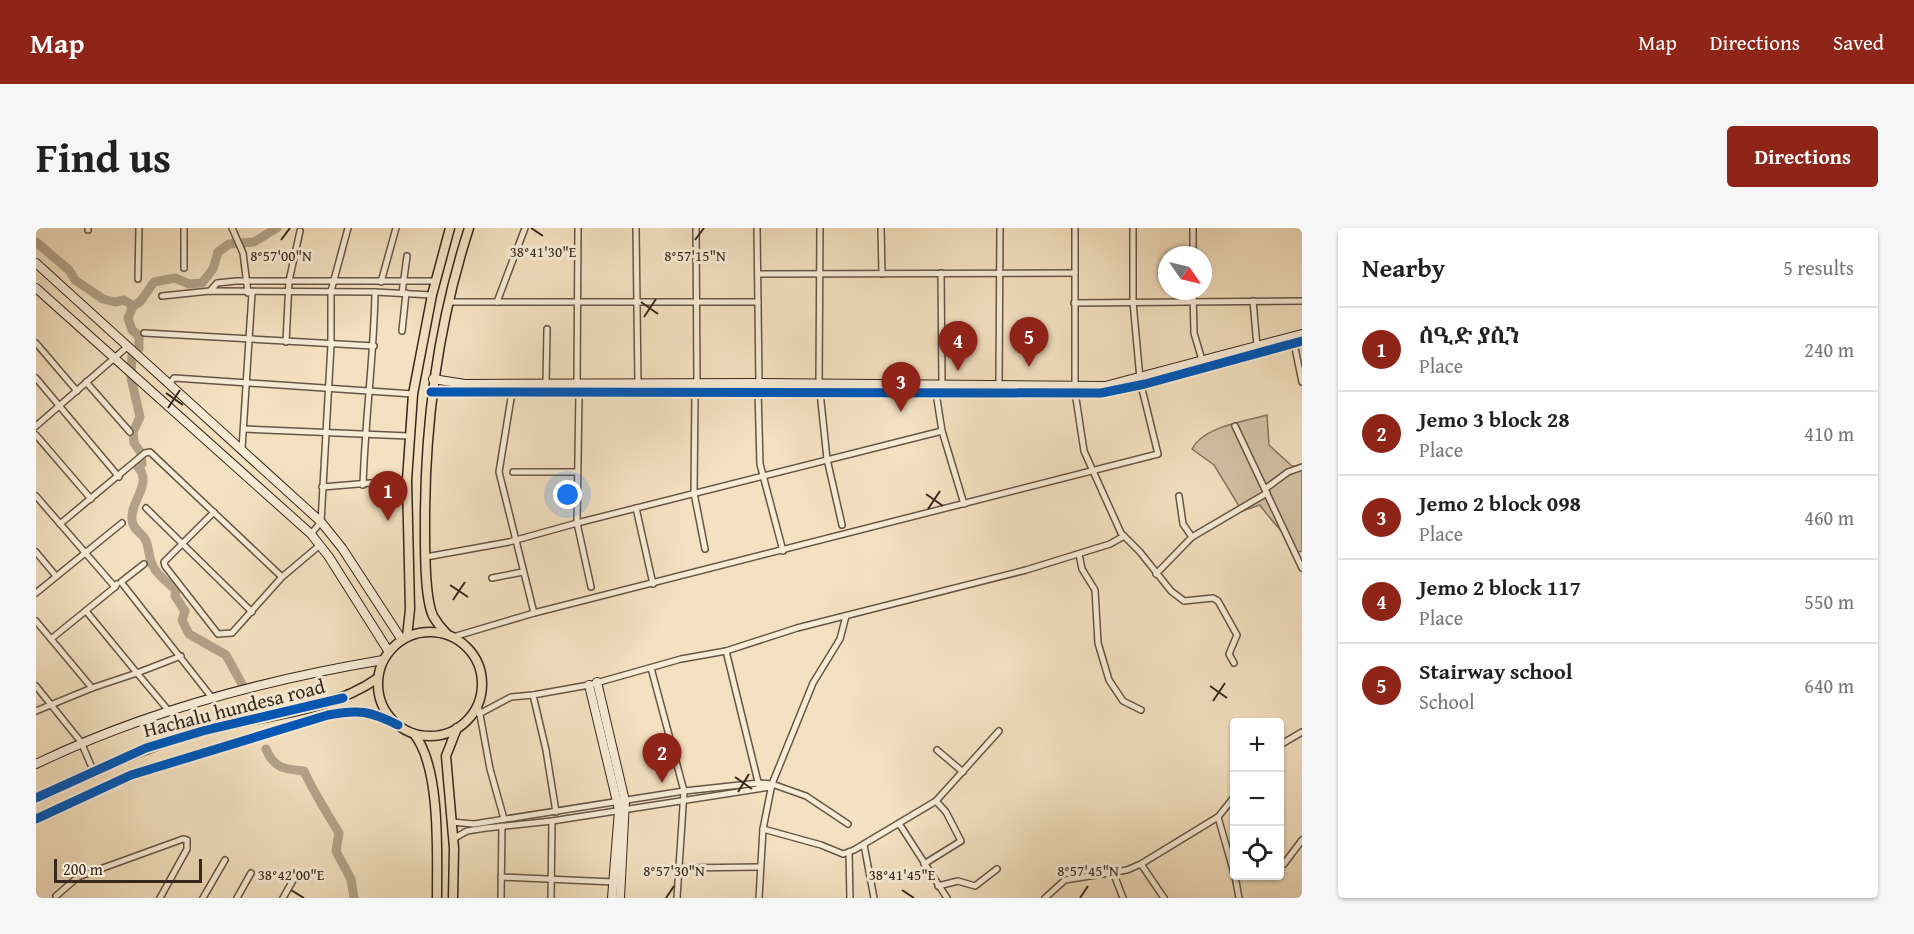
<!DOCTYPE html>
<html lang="en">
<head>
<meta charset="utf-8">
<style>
	:root { --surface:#fff; --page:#f6f6f6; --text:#222; --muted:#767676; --line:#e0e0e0; --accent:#8f2418 }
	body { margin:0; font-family:"Gentium Book Plus","Noto Serif Ethiopic",serif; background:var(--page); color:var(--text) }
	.controls { position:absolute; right:18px; bottom:18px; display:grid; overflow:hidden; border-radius:6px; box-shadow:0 2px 4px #0004 }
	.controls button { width:54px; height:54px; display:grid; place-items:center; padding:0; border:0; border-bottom:2px solid var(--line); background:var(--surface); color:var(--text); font:30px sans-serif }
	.compass { position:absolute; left:1122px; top:18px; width:54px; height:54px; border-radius:50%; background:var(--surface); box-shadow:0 2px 4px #0004; rotate:124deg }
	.scale { position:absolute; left:18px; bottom:15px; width:148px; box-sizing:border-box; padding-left:6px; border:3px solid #36281d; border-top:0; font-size:16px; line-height:21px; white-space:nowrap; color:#36281d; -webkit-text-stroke:4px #f8ecd7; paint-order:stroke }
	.you { position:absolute; left:532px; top:267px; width:21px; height:21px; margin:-15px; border:4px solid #fff; border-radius:50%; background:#1a73e8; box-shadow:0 0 0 9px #1a73e833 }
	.badge { display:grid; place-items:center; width:39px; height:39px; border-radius:50%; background:var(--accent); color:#fff; font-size:20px; font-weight:700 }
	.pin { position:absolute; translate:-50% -50px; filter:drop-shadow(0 2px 3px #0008) }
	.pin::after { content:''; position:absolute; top:32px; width:21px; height:18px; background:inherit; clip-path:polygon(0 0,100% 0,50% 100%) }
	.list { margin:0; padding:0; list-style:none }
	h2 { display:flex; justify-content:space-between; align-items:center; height:78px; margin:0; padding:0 24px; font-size:26px }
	h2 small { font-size:20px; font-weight:400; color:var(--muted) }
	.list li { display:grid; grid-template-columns:39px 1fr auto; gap:18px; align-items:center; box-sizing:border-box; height:84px; padding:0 24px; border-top:2px solid var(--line) }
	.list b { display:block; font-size:22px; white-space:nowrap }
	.list p { margin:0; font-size:20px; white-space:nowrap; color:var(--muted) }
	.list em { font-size:20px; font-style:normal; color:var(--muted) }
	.icon { flex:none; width:33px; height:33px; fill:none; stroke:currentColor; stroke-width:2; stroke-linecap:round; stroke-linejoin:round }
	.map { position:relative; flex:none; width:1266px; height:670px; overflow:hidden; border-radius:6px }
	header { display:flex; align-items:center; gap:36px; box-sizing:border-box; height:84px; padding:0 30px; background:var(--accent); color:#fff }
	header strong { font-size:28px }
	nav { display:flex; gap:33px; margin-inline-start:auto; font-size:21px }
	.intro { display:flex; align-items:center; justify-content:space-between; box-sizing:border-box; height:144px; padding:0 36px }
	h1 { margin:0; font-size:42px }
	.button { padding:15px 27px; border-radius:6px; background:var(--accent); color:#fff; font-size:21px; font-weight:700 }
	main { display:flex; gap:36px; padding:0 36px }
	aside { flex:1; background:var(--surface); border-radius:6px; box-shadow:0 2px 4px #0004 }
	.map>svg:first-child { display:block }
	.green { fill:#d4c2a5; stroke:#857561; stroke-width:1.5 }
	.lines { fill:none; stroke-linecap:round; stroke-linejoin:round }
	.river { stroke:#b3a289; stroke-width:9 }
	.street-casing { stroke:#665646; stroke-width:8 }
	.secondary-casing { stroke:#36281d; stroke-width:10 }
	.primary-casing { stroke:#36281d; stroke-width:11 }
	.street { stroke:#f8ecd7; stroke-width:5 }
	.secondary { stroke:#f8ecd7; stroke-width:8 }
	.primary { stroke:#f4e1c1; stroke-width:8 }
	.cycleway-casing { stroke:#f8ecd7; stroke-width:13 }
	.cycleway { stroke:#0057b8; stroke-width:9 }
	.ticks { fill:none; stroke:#36281d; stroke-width:2 }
	.labels { text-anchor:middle; stroke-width:6; stroke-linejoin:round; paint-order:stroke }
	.street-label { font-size:20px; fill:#36281d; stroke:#f8ecd7 }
	.ticks-label { font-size:15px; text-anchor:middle; fill:#36281d; stroke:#f8ecd7; stroke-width:6; stroke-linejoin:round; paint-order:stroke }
</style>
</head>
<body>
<header>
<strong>Map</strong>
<nav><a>Map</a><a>Directions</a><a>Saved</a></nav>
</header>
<div class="intro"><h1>Find us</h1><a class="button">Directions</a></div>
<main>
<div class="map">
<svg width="1266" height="670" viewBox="0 0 1266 670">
	<rect width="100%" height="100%" fill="#f4e1c1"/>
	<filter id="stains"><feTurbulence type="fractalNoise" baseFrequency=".00333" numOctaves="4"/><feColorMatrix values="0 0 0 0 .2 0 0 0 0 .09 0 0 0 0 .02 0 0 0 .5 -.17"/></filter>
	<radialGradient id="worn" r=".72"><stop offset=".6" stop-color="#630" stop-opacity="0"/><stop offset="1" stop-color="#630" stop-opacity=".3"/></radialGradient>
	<!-- green -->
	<path class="green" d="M1231 187 1233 217 1256 238H1266V323L1262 324C1250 306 1237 296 1224 277L1206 283 1178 237 1156 221C1168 198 1208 194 1231 187Z"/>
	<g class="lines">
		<!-- river -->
		<g class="river">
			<path d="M0 14 33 42 39 52 67 71 79 74 88 72 97 78 92 90 96 102 103 108V121L96 125 95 150 104 189 97 204 98 215 105 225 106 236 102 239C117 256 94 273 96 292 97 302 104 303 109 311 114 320 112 330 117 338 121 347 132 355 140 362L139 368 149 383 146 392 153 406 190 427 206 456"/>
			<path d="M97 78 104 74 118 54 139 50 153 56 166 55 177 41 182 24 193 16 218 14 241 0"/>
			<path d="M230 521C238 541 249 541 268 543 278 565 291 585 303 605L300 623 315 651 318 670"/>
		</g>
		<defs>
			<g id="street">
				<path d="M52 0V2"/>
				<path d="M196 0 207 25 212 65"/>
				<path d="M600 0 602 156"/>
				<path d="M660 0 661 155"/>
				<path d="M721 0 723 155"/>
				<path d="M845 0 846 46"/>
				<path d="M1039 0V164L1048 223 1085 305 1104 324 1135 363 1148 373 1177 370 1182 373 1201 407 1193 426 1198 435"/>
				<path d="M1097 0V74L1104 151"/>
				<path d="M1157 0V27"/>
				<path d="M148 40V0"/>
				<path d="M905 45 906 156"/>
				<path d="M722 46 1039 45"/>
				<path d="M102 51 103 0"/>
				<path d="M345 54 360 0"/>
				<path d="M174 63 181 55 200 53H400"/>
				<path d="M1157 63 1158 105 1166 132"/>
				<path d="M366 65 371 28"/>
				<path d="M126 68 174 63 339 64 396 67"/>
				<path d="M1217 73 1221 118"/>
				<path d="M412 74H722"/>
				<path d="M461 74 489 0"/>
				<path d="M1038 75 1266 73"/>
				<path d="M366 103 370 65"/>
				<path d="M108 105 338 118"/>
				<path d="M250 114 253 53 264 3"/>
				<path d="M0 115 41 163"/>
				<path d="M1258 115 1266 154"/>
				<path d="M0 150 83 249"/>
				<path d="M50 154 94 204"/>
				<path d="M783 155 784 0"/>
				<path d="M133 156 138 150 377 166"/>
				<path d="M963 156 964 0"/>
				<path d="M510 157 511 101"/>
				<path d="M541 157 542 0"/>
				<path d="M722 163 724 236 747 323"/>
				<path d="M476 164 463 244 498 385"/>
				<path d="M659 164 658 265 669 321"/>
				<path d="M784 164 791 231 806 297"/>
				<path d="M543 165 541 295 906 203"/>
				<path d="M900 165 906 203 928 276"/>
				<path d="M0 198 91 119"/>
				<path d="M1199 198 1266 340"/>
				<path d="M208 201 373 208"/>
				<path d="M0 207 55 271"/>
				<path d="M206 221 216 65"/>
				<path d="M477 244H540"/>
				<path d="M327 257C329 192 338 128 339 64"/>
				<path d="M286 259 371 252"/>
				<path d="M1229 261 1252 244 1266 239"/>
				<path d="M0 268 79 359 81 356"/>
				<path d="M1143 268 1147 296 1156 309"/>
				<path d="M110 280 216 384"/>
				<path d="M600 280 617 356"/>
				<path d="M178 284 128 334 129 338 182 406 196 405 246 349 284 317"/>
				<path d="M24 296 109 225 114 224 246 349"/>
				<path d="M275 306 285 294 295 117V63L312 0"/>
				<path d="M0 324 20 348"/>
				<path d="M1043 326 1046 341 1059 362 1062 415 1073 452 1087 473 1105 482"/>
				<path d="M390 329 473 314 541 295 555 359"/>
				<path d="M108 336 85 354 177 471"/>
				<path d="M1120 346 1156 309 1231 265"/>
				<path d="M456 350 487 344"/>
				<path d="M0 365 86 295"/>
				<path d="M50 383 101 445 145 428"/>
				<path d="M0 393 15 411"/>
				<path d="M417 409 498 385 1122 226 1105 157"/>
				<path d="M690 423 723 558"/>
				<path d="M615 440 648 563 641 670"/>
				<path d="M0 458 45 514 57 542"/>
				<path d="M56 460 101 445 132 482"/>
				<path d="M442 476 454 541 468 591"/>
				<path d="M0 483 56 460 15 411 79 359"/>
				<path d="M443 486 475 469 497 467"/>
				<path d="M1244 517 1266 504"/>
				<path d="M901 522 927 544"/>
				<path d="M520 584 510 522 497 467 553 457 645 431 690 423 761 400 990 342 1074 316 1088 308"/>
				<path d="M1182 589 1198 645"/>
				<path d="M415 594 438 596 648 563 723 555 736 556 770 568 812 596"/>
				<path d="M864 597 911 670"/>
				<path d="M727 601 785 617 807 626 818 622 900 573 963 503"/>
				<path d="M417 611 431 603 450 600 516 593 734 559"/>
				<path d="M828 617 838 670"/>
				<path d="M813 624 814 670"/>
				<path d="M888 636 925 613 910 584 900 573"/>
				<path d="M1105 636 1128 670"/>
				<path d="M1248 636 1266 612"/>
				<path d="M643 640 724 639"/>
				<path d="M1077 644 1087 670"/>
				<path d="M1199 648 1203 670"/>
				<path d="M465 649 578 654"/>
				<path d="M902 658 922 653 939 658 961 641"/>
				<path d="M20 668 42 649 147 611 151 612V621L124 670"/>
				<path d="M167 670 189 632"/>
				<path d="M201 670 215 645"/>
				<path d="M247 670 260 647"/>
				<path d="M465 670 466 598"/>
				<path d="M515 670 516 593"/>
				<path d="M723 670 727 601 736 556 777 455 804 411 810 388"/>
				<path d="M1009 670 1029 652 1091 642 1105 636 1182 589 1198 569"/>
			</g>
			<g id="secondary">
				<path d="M0 35 285 294 306 320 366 412"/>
				<path d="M0 60 275 306 293 329 353 424"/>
				<path d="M397 151 429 156 723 155 1069 158 1266 106"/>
				<path d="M395 164 1065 165 1109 156 1266 113"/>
				<path d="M561 454 589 573 584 670"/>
				<path d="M553 457 583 582 576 670"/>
				<path d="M0 536C109 483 228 452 347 432"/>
			</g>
			<g id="primary">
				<circle cx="394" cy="456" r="52"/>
				<path d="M411 406C406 401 401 395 397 388 388 369 389 316 389 293 389 192 402 96 433 0"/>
				<path d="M371 409 374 381 371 252 377 166 396 67 414 0"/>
				<path d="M378 506C405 539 401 627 401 670"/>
				<path d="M0 570C55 543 110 519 169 502 227 487 292 485 342 450"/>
				<path d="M0 591 95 547 292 487C323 481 334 483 362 497"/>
				<path d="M417 670 418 620 410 528 421 500"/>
			</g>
		</defs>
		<!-- street casing -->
		<use href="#street" class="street-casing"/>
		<!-- secondary casing -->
		<use href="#secondary" class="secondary-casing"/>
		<!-- primary casing -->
		<use href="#primary" class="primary-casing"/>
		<!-- street -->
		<use href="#street" class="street"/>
		<!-- secondary -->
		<use href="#secondary" class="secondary"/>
		<!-- primary -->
		<use href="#primary" class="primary"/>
		<defs>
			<g id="cycleway">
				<path d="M395 164 1065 165 1109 156 1266 113"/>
				<path d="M0 570 110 520 170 502 307 470"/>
				<path d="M0 591 95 547 292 487C323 481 334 483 362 497"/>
			</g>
		</defs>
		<!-- cycleway casing -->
		<use href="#cycleway" class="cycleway-casing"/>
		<!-- cycleway -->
		<use href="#cycleway" class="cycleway"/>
	</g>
	<!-- ticks -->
	<path class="ticks" d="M495 0 507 8M245 12 254 0M659 12 668 0M605 74 622 86M608 89 620 71M130 165 147 177M132 180 144 162M890 266 907 278M892 281 904 263M414 357 432 369M417 372 429 354M1174 458 1191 470M1177 473 1189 455M699 549 716 561M702 564 713 546M255 662 268 670M866 662 878 670M630 670 638 658M1044 670 1052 658"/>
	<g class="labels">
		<!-- street labels -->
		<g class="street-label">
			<text transform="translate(198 480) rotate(-14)" y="7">Hachalu hundesa road</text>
		</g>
	</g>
	<g class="ticks-label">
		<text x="507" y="29">38°41'30"E</text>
		<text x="245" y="33">8°57'00"N</text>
		<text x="659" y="33">8°57'15"N</text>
		<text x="638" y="648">8°57'30"N</text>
		<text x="1052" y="648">8°57'45"N</text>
		<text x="255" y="652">38°42'00"E</text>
		<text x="866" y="652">38°41'45"E</text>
	</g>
	<rect width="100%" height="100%" filter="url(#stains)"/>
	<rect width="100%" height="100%" fill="url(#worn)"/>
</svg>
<div class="controls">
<button>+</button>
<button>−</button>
<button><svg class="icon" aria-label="locate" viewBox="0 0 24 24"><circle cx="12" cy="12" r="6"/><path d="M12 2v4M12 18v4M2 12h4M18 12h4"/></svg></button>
</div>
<svg class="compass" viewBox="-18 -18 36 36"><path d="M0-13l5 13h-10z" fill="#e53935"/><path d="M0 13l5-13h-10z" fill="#767676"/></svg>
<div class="scale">200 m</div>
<div class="you"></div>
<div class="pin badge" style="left:352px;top:293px">1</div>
<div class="pin badge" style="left:626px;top:555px">2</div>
<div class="pin badge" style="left:865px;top:184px">3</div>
<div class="pin badge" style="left:922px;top:143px">4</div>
<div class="pin badge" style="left:993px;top:139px">5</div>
</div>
<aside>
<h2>Nearby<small>5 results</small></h2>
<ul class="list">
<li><span class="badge">1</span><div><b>ሰዒድ ያሲን</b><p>Place</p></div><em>240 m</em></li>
<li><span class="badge">2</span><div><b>Jemo 3 block 28</b><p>Place</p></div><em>410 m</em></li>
<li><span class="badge">3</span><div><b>Jemo 2 block 098</b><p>Place</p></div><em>460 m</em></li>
<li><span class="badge">4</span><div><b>Jemo 2 block 117</b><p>Place</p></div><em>550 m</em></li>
<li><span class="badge">5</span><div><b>Stairway school</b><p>School</p></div><em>640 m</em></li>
</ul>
</aside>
</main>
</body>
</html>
